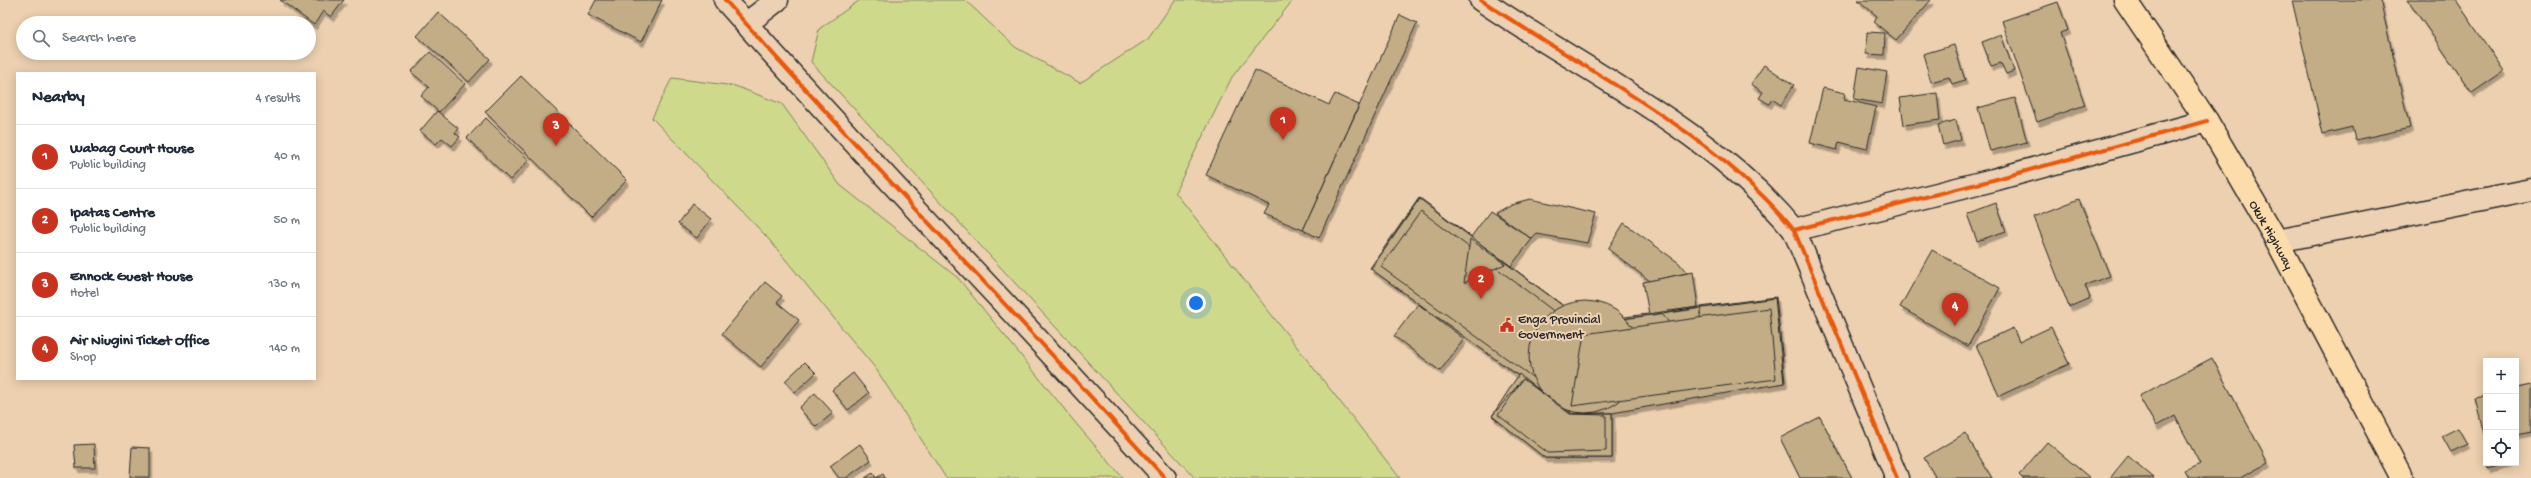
<!DOCTYPE html>
<html lang="en">
<head>
<meta charset="utf-8">
<style>
	:root { --surface:#fff; --page:#f2f2f3; --text:#1f2937; --muted:#747a83; --line:#e0e1e3; --accent:#c8321e }
	body { margin:0; font-family:"Gochi Hand",sans-serif; background:var(--page); color:var(--text) }
	.controls { position:absolute; right:12px; bottom:12px; display:grid; overflow:hidden; border-radius:0px; box-shadow:0 2px 10px #0003 }
	.controls button { width:36px; height:36px; display:grid; place-items:center; padding:0; border:0; border-bottom:1px solid var(--line); background:var(--surface); color:var(--text); font:20px sans-serif }
	.you { position:absolute; left:1196px; top:303px; width:14px; height:14px; margin:-10px; border:3px solid #fff; border-radius:50%; background:#1a73e8; box-shadow:0 0 0 6px #1a73e833 }
	.badge { display:grid; place-items:center; width:26px; height:26px; border-radius:50%; background:var(--accent); color:#fff; font-size:13px; font-weight:700 }
	.pin { position:absolute; translate:-50% -33px; filter:drop-shadow(0 1px 2px #0008) }
	.pin::after { content:''; position:absolute; top:21px; width:14px; height:12px; background:inherit; clip-path:polygon(0 0,100% 0,50% 100%) }
	.list { margin:0; padding:0; list-style:none }
	h2 { display:flex; justify-content:space-between; align-items:center; height:52px; margin:0; padding:0 16px; font-size:17px }
	h2 small { font-size:13px; font-weight:400; color:var(--muted) }
	.list li { display:grid; grid-template-columns:26px 1fr auto; gap:12px; align-items:center; box-sizing:border-box; height:64px; padding:0 16px; border-top:1px solid var(--line) }
	.list b { display:block; font-size:15px; white-space:nowrap }
	.list p { margin:0; font-size:13px; white-space:nowrap; color:var(--muted) }
	.list em { font-size:13px; font-style:normal; color:var(--muted) }
	.icon { flex:none; width:22px; height:22px; fill:none; stroke:currentColor; stroke-width:2; stroke-linecap:round; stroke-linejoin:round }
	.map { position:relative; flex:none; width:2531px; height:478px; overflow:hidden }
	.search { position:absolute; background:var(--surface); box-shadow:0 2px 10px #0003; left:16px; top:16px; width:300px; height:44px; display:flex; align-items:center; gap:10px; box-sizing:border-box; padding:0 14px; border-radius:22px; color:var(--muted); font-size:15px }
	.panel { position:absolute; background:var(--surface); box-shadow:0 2px 10px #0003; left:16px; top:72px; width:300px; height:308px; border-radius:0px }
	.map>svg:first-child { display:block }
	.green { fill:#ced98c; stroke:#7c825c }
	.building { fill:#c2ad86; stroke:#2b2b2b; filter:url(#shadow) }
	.lines { fill:none; stroke-linecap:round; stroke-linejoin:round }
	.minor-casing { stroke:#2b2b2b; stroke-width:25 }
	.primary-casing { stroke:#2b2b2b; stroke-width:25 }
	.minor { stroke:#edd1b4; stroke-width:22 }
	.primary { stroke:#fddcac; stroke-width:22 }
	.cycleway-casing { stroke:#edd1b4; stroke-width:6 }
	.cycleway { stroke:#e8590c; stroke-width:4 }
	.labels { text-anchor:middle; stroke-width:4; stroke-linejoin:round; paint-order:stroke }
	.street-label { font-size:13px; fill:#2b2b2b; stroke:#edd1b4 }
	.poi-label { font-size:13px; fill:#2b2b2b; stroke:#edd1b4; text-anchor:start }
</style>
</head>
<body>
<div class="map">
<svg width="2531" height="478" viewBox="0 0 2531 478">
	<defs>
		<filter id="shadow"><feDropShadow dx="2.5" dy="4.5" stdDeviation="0" flood-color="#0004"/></filter>
	</defs>
	<rect width="100%" height="100%" fill="#ecd0af"/>
	<filter id="ink" filterUnits="userSpaceOnUse"><feTurbulence type="fractalNoise" baseFrequency=".025" numOctaves="2"/><feDisplacementMap in="SourceGraphic" scale="8" xChannelSelector="R" yChannelSelector="G"/><feConvolveMatrix kernelMatrix="1 2 1 2 8 2 1 2 1" color-interpolation-filters="sRGB"/></filter>
	<g filter="url(#ink)">
		<!-- green -->
		<g class="green">
			<path d="M860 0H965L1015 47 1080 83 1148 39 1175 0H1293L1232 77 1175 192 1400 478H1195L811 62 819 29Z"/>
			<path d="M672 78 735 86 782 104 840 185 958 278 1078 426 1123 478H946L876 369 766 236 652 118Z"/>
		</g>
		<!-- building -->
		<g class="building">
			<path d="M280 0H344L331 17 323 11 314 25Z"/>
			<path d="M596 0H662L641 42 588 15Z"/>
			<path d="M1858 0H1931L1896 40 1874 22 1877 16Z"/>
			<path d="M2292 0H2380L2410 128 2355 140 2352 127 2323 134Z"/>
			<path d="M2408 0H2456L2504 71 2472 93Z"/>
			<path d="M2058 2 2068 30 2060 33 2085 105 2037 122 2002 21Z"/>
			<path d="M438 12 490 59 469 82 417 36Z"/>
			<path d="M1400 15 1417 23 1319 238 1303 230Z"/>
			<path d="M1867 32 1885 33 1884 55 1866 54Z"/>
			<path d="M2001 35 2014 71 2006 74 2001 63 1991 66 1982 42Z"/>
			<path d="M1954 45 1965 80 1952 84 1949 77 1931 82 1923 54Z"/>
			<path d="M430 52 465 84 439 112 421 96 429 87 411 72Z"/>
			<path d="M1764 65 1794 85 1781 105 1772 99 1769 104 1759 98 1763 92 1751 84Z"/>
			<path d="M1859 67 1887 72 1882 104 1854 99Z"/>
			<path d="M1255 70 1329 105 1335 94 1359 105 1303 230 1264 214 1269 205 1206 175Z"/>
			<path d="M521 76 627 180 591 217 485 112Z"/>
			<path d="M1823 88 1845 93 1844 99 1876 107 1867 149 1839 142 1837 150 1810 143Z"/>
			<path d="M1937 93 1940 120 1904 125 1900 98Z"/>
			<path d="M2015 98 2027 142 1990 151 1978 108Z"/>
			<path d="M437 111 458 128 455 133 460 137 452 146 442 138 436 144 420 131Z"/>
			<path d="M486 118 529 160 510 180 467 138Z"/>
			<path d="M1956 120 1961 140 1943 145 1938 125Z"/>
			<path d="M1419 198 1585 322 1570 413 1519 373 1370 268Z"/>
			<path d="M1420 198 1586 323 1570 413 1371 269Z"/>
			<path d="M1420 199 1586 323 1570 413 1371 269Z"/>
			<path d="M1530 199 1596 214 1587 243 1537 234 1532 239 1495 213 1511 204Z"/>
			<path d="M2079 199 2110 276 2085 285 2090 298 2069 307 2034 217Z"/>
			<path d="M1996 203 2006 231 1977 241 1967 214Z"/>
			<path d="M692 204 711 219 697 238 678 224Z"/>
			<path d="M1421 211 1584 334 1572 406 1381 267Z"/>
			<path d="M1490 211 1532 239 1511 266 1471 237Z"/>
			<path d="M1624 223 1679 263 1687 273 1650 281 1608 249Z"/>
			<path d="M1470 239 1505 264 1464 283Z"/>
			<path d="M1932 250 2000 288 1968 346 1900 307Z"/>
			<path d="M1693 272 1698 307 1649 314 1643 282Z"/>
			<path d="M765 282 782 296 777 302 799 320 761 367 722 334Z"/>
			<path d="M1776 297 1785 382 1571 413 1587 322Z"/>
			<path d="M1775 298 1784 383 1570 414 1586 324Z"/>
			<path d="M1775 298 1784 383 1612 413 1570 414 1587 324Z"/>
			<circle cx="1585" cy="357" r="56"/>
			<path d="M1418 304 1464 339 1440 371 1394 336Z"/>
			<path d="M1702 308 1692 350 1662 314Z"/>
			<path d="M1769 308 1776 379 1572 406 1584 334Z"/>
			<path d="M2051 327 2069 364 1999 396 1976 345 2013 328 2019 342Z"/>
			<path d="M2212 358 2268 463 2240 478H2189L2185 471 2200 464 2175 416 2156 426 2139 396Z"/>
			<path d="M805 362 816 373 795 392 785 381Z"/>
			<path d="M853 373 869 393 848 410 832 390Z"/>
			<path d="M1519 374 1570 414 1612 413V458H1545L1492 416Z"/>
			<path d="M1523 379 1572 414 1612 413V458H1545L1492 416Z"/>
			<path d="M1523 379 1570 414 1606 415V451L1548 453 1498 415Z"/>
			<path d="M2531 385V431L2516 434V388Z"/>
			<path d="M815 393 833 413 816 427 799 408Z"/>
			<path d="M2486 396V442L2475 398Z"/>
			<path d="M1820 417 1852 478H1800L1780 438Z"/>
			<path d="M2458 428 2467 444 2451 452 2442 436Z"/>
			<path d="M1965 433 1992 478H1936L1924 458Z"/>
			<path d="M2047 442 2090 478H2022L2019 475Z"/>
			<path d="M94 444 95 468H76L74 445Z"/>
			<path d="M860 444 871 460 846 478H839L830 466Z"/>
			<path d="M132 447 150 448V477H130Z"/>
			<path d="M2128 456 2154 478H2110Z"/>
			<path d="M2486 463H2509L2488 469Z"/>
			<path d="M873 473 876 478 883 474 885 478H865Z"/>
		</g>
		<g class="lines">
			<defs>
				<g id="minor">
					<path d="M725 0C868 162 1020 317 1165 478"/>
					<path d="M1481 0C1588 73 1710 129 1794 230L1897 478"/>
					<path d="M746 24 777 0"/>
					<path d="M1794 230 1993 180 2207 121"/>
					<path d="M2277 241 2531 190"/>
				</g>
				<g id="primary">
					<path id="s1" d="M2125 0 2207 121 2277 241 2402 478"/>
				</g>
			</defs>
			<!-- minor casing -->
			<use href="#minor" class="minor-casing"/>
			<!-- primary casing -->
			<use href="#primary" class="primary-casing"/>
			<!-- minor -->
			<use href="#minor" class="minor"/>
			<!-- primary -->
			<use href="#primary" class="primary"/>
			<defs>
				<g id="cycleway">
					<path d="M725 0C868 162 1020 317 1165 478"/>
					<path d="M1481 0C1588 73 1710 129 1794 230L1897 478"/>
					<path d="M1794 230 1993 180 2207 121"/>
				</g>
			</defs>
			<!-- cycleway casing -->
			<use href="#cycleway" class="cycleway-casing"/>
			<!-- cycleway -->
			<use href="#cycleway" class="cycleway"/>
		</g>
	</g>
	<!-- icons -->
	<defs>
		<symbol id="civic-bare" viewBox="-9 -9 18 18"><path d="M-.6-6.5H3V-4.5H.6V-3L4-1V1h2V6H-6V1h2V-1L-.6-3ZM-1.2 2.5V6h2.4V2.5Z" fill="#c8321e" stroke="#edd1b4" stroke-width="2.5" paint-order="stroke"/></symbol>
	</defs>
	<g fill-rule="evenodd">
		<use href="#civic-bare" x="1497" y="315" width="20" height="20"/>
	</g>
	<g class="labels">
		<!-- street labels -->
		<g class="street-label">
			<text dy="5" stroke="none"><textPath href="#s1" startOffset="277">Okuk Highway</textPath></text>
		</g>
		<!-- poi labels -->
		<g class="poi-label">
			<text x="1518" y="323">Enga Provincial<tspan x="1518" dy="15">Government</tspan></text>
		</g>
	</g>
</svg>
<div class="controls">
<button>+</button>
<button>−</button>
<button><svg class="icon" aria-label="locate" viewBox="0 0 24 24"><circle cx="12" cy="12" r="6"/><path d="M12 2v4M12 18v4M2 12h4M18 12h4"/></svg></button>
</div>
<div class="you"></div>
<div class="pin badge" style="left:1283px;top:140px">1</div>
<div class="pin badge" style="left:1481px;top:299px">2</div>
<div class="pin badge" style="left:556px;top:146px">3</div>
<div class="pin badge" style="left:1955px;top:326px">4</div>
<div class="search"><svg class="icon" aria-label="search" viewBox="0 0 24 24"><circle cx="10" cy="10" r="6"/><path d="M15 15l6 6"/></svg>Search here</div>
<section class="panel">
<h2>Nearby<small>4 results</small></h2>
<ul class="list">
<li><span class="badge">1</span><div><b>Wabag Court House</b><p>Public building</p></div><em>40 m</em></li>
<li><span class="badge">2</span><div><b>Ipatas Centre</b><p>Public building</p></div><em>50 m</em></li>
<li><span class="badge">3</span><div><b>Ennock Guest House</b><p>Hotel</p></div><em>130 m</em></li>
<li><span class="badge">4</span><div><b>Air Niugini Ticket Office</b><p>Shop</p></div><em>140 m</em></li>
</ul>
</section>
</div>
</body>
</html>
